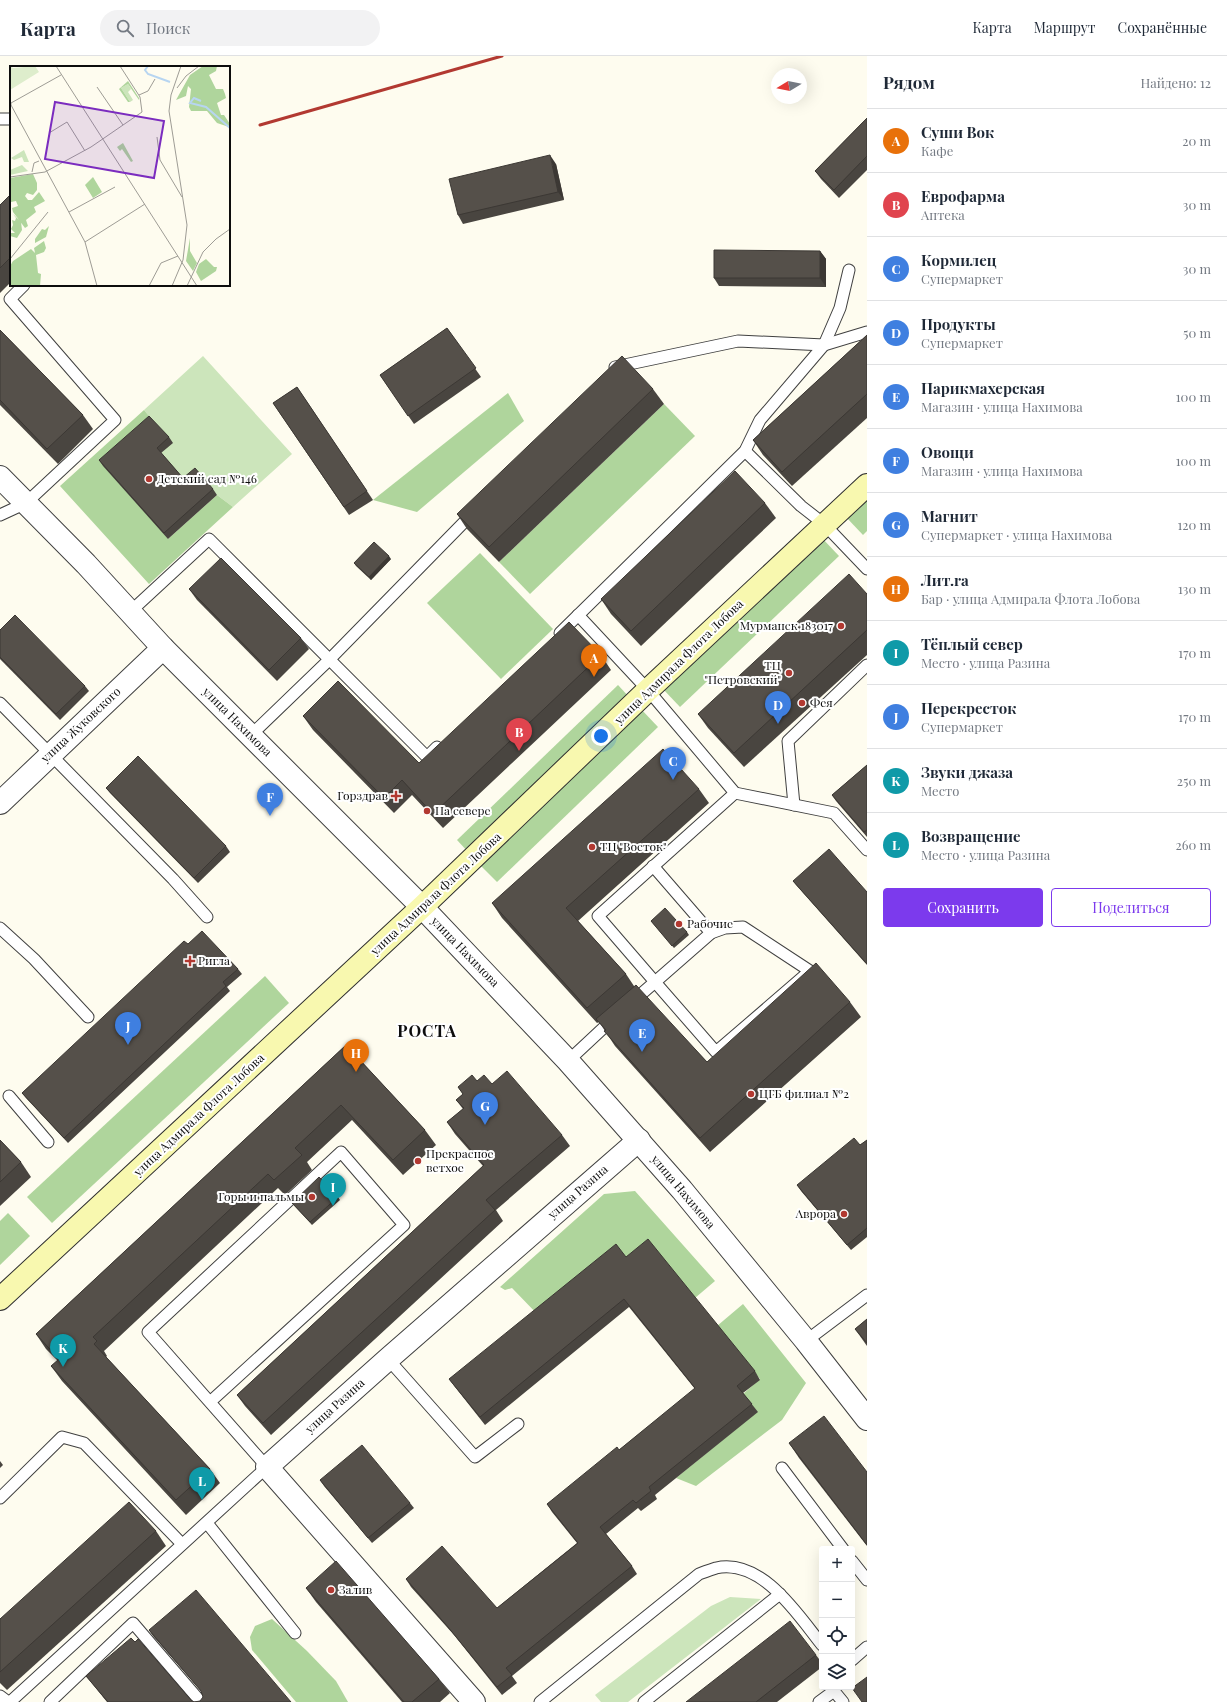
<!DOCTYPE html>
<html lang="ru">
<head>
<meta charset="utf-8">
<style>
	:root { --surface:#fff; --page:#f2f2f3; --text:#1f2937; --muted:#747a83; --line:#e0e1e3; --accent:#7c3aed }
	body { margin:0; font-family:"Playfair Display",serif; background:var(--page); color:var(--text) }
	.controls { position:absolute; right:12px; bottom:12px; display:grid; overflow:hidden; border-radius:4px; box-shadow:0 4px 16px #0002 }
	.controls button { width:36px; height:36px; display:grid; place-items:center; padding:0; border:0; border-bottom:1px solid var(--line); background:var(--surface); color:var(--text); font:20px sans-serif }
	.compass { position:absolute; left:771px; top:12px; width:36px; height:36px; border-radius:50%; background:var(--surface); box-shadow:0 4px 16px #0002; rotate:260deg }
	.you { position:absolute; left:601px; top:680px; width:14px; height:14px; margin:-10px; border:3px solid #fff; border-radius:50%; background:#1a73e8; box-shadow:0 0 0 6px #1a73e833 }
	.badge { display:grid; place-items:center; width:26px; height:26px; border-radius:50%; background:var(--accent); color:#fff; font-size:13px; font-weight:700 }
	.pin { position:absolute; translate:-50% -33px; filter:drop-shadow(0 1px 2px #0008) }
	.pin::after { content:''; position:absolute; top:21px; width:14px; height:12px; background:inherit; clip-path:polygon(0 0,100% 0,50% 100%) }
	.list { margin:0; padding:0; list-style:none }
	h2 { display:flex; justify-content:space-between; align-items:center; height:52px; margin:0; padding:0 16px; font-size:17px }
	h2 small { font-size:13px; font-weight:400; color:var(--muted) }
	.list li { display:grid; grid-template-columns:26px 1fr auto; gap:12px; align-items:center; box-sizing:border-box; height:64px; padding:0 16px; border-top:1px solid var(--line) }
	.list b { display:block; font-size:15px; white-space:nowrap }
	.list p { margin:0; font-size:13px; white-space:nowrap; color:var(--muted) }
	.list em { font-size:13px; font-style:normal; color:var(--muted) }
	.actions { display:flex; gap:8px; padding:12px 16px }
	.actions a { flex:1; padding:9px 0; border:1px solid var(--accent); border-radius:4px; text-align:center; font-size:14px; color:var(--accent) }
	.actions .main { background:var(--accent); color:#fff }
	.icon { flex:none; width:22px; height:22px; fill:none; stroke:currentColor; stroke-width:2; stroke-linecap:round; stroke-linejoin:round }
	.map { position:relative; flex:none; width:867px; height:1646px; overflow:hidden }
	header { display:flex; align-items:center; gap:24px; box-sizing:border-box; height:56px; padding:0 20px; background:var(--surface); border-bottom:1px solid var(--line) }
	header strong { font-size:19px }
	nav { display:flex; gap:22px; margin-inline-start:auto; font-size:14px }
	.search { width:280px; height:36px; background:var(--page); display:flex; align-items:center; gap:10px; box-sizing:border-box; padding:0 14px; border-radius:22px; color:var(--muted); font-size:15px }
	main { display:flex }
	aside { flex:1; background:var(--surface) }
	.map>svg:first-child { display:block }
	.green { fill:#cce5bb }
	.forest { fill:#afd59c }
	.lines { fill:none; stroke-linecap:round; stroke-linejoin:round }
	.lane-casing { stroke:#404040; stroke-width:13 }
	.street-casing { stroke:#404040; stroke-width:24 }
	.secondary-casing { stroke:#2f2f2f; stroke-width:24 }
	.lane { stroke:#fff; stroke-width:11 }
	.street { stroke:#fff; stroke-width:22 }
	.secondary { stroke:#f8f8af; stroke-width:22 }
	.rail { stroke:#b23931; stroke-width:3 }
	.wall { fill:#494540 }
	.shaded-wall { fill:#3c3834 }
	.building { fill:#55504a; stroke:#3c3834 }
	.poi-dot { fill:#b23931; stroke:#fff; stroke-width:1.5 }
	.labels { text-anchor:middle; stroke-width:4; stroke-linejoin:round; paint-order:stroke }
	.poi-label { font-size:12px; fill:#0d0d0d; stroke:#fff; text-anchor:start }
	.street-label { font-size:12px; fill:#0d0d0d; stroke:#fff }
	.district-label { font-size:16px; font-weight:bold; letter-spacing:1px; fill:#0d0d0d; stroke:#fff }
	.inset-river { fill:none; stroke:#b7d5f1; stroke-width:2 }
	.inset-road { fill:none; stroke:#9e9c95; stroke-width:1 }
	.view { fill:#7b2cbf; fill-opacity:0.15; stroke:#7b2cbf; stroke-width:2 }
	.inset-edge { fill:none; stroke:#0d0d0d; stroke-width:2 }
</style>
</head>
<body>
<header>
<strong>Карта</strong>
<div class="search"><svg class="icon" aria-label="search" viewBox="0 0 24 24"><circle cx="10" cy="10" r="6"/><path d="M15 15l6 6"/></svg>Поиск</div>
<nav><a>Карта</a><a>Маршрут</a><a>Сохранённые</a></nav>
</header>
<main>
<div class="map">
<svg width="867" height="1646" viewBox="0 0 867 1646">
	<rect width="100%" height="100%" fill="#fefcef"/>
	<!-- green -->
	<g class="green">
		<path d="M203 300 292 398 233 451 217 439 199 418 187 428 161 397 153 365 144 354Z"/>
		<path d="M730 1541 761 1543 628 1646H601L595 1639 711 1550Z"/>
	</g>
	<!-- forest -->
	<g class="forest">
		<path d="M508 337 524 365 417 456 373 444Z"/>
		<path d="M664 348 695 380 530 538 499 506Z"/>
		<path d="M144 354 153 365 168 483 217 439 233 451 149 528 60 430Z"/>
		<path d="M867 440V475L863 479 845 460Z"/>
		<path d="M821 481 839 500 680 651 662 632Z"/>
		<path d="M480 497 553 573 501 623 427 547Z"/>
		<path d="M618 629 630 642 469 797 457 784Z"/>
		<path d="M640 652 658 671 497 826 478 807Z"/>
		<path d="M265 920 289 947 52 1167 27 1141Z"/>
		<path d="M635 1135 715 1225 695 1242 541 1262 512 1232 505 1234 500 1231 604 1138Z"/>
		<path d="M8 1157 30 1180 0 1209V1165Z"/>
		<path d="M743 1248 806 1327 782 1364 696 1430 676 1422 757 1356 743 1338 760 1323 717 1270Z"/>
		<path d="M272 1563 307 1595 336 1625 348 1646H296L252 1594 250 1581 255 1570Z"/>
	</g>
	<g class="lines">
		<defs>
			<g id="lane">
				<path d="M0 63H11"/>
				<path d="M615 311 738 285 824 289 840 252 849 214"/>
				<path d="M745 395 801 450 824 468 867 513"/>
				<path d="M0 459 26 447 115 364 10 243 24 229"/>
				<path d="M130 556 209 483 427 701 437 691"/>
				<path d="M578 559 648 634 735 737 834 757 867 794"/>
				<path d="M560 577 745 395 760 364 824 289 867 276"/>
				<path d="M0 647 173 823 207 861"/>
				<path d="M250 680 330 603 473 457"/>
				<path d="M794 749 788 685 867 609"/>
				<path d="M653 810 711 877"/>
				<path d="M743 871 810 915 716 996 655 926 711 877 725 872Z"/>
				<path d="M0 872 34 903 88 961"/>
				<path d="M632 946 655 926 598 860 735 737"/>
				<path d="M568 1005 613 963"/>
				<path d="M9 1040 48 1086"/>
				<path d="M806 1285 867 1239"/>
				<path d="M388 1303 475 1401 518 1368"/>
				<path d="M782 1412 843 1493"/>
				<path d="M0 1442 62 1381 84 1387 182 1488"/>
				<path d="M207 1467 295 1577"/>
				<path d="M852 1505 867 1524"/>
				<path d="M852 1604 867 1591"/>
				<path d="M0 1640 8 1646"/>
				<path d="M10 1646 267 1411 148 1276 341 1096 404 1169 210 1346"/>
				<path d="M50 1646 133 1567 200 1645"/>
				<path d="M540 1646 699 1518C704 1516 710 1514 716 1512 762 1502 798 1559 822 1589"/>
				<path d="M644 1646 780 1538"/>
				<path d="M819 1646 834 1635 843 1646"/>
			</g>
			<g id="street">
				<path d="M0 421 86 508 163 592 422 851 568 1005 682 1134 806 1285 867 1363"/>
				<path d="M0 747 163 592"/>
				<path d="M474 1646 267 1411 388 1303 639 1084"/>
			</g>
			<path id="secondary" d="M0 1243 422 851 648 634 867 429"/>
		</defs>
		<!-- lane casing -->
		<use href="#lane" class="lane-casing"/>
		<!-- street casing -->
		<use href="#street" class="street-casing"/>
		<!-- secondary casing -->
		<use href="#secondary" class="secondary-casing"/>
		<!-- lane -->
		<use href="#lane" class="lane"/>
		<!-- street -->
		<use href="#street" class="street"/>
		<!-- secondary -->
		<use href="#secondary" class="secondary"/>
		<!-- rail -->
		<path class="rail" d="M260 69 502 0"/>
	</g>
	<!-- wall -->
	<g class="wall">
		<path d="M867 62V114L839 142 821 123 815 115Z"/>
		<path d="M556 108 564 144 463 168 458 159Z"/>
		<path d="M11 138V226L0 237V149Z"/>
		<path d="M820 195 826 203V231L719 230 714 222Z"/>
		<path d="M447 272 481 321 414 368 380 319Z"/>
		<path d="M0 274 83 359 93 373 58 408 0 349Z"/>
		<path d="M867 279V362L792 430 763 399 753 384Z"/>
		<path d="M297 331 373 444 349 459 273 347Z"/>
		<path d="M653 333 664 348 499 506 467 473 457 458Z"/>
		<path d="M169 381 173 387 161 397 183 422 213 433 217 439 168 483 103 410 99 404Z"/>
		<path d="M765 447 776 462 641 590 611 558 601 543Z"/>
		<path d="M391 503 371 524 356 510 354 507Z"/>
		<path d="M189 533 301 582 309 593 277 625 197 544Z"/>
		<path d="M867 538V599L744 711 708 672 698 658Z"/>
		<path d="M0 574 85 630 89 635 60 664 0 603Z"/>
		<path d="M601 599 611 614 443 772 412 739 394 757 313 674 303 660 419 707Z"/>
		<path d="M867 709V781L836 745 832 739Z"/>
		<path d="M106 732 226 790 230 796 198 827 110 737Z"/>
		<path d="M699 733 709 747 578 865 626 918 634 930 707 1006 850 946 861 961 710 1096 615 990 599 966 597 967 502 862 492 847Z"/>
		<path d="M793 825 867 836V909L797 830Z"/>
		<path d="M651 865 687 876 689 879 674 892Z"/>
		<path d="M188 888 238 913 242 918 227 931 230 935 68 1087 26 1042 22 1037Z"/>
		<path d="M346 989 425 1074 436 1089 403 1119 352 1064 307 1106 312 1114 285 1139 278 1132 104 1295 107 1300 106 1301 210 1413 220 1427 186 1459 62 1325 51 1310 58 1305 46 1293 36 1278Z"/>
		<path d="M477 1025 492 1028 562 1079 570 1090 496 1154 503 1165 271 1379 245 1350 237 1339 483 1110 455 1078 447 1066 463 1053 456 1044 463 1038 458 1031Z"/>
		<path d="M0 1084 21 1106 31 1121 0 1150Z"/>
		<path d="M867 1084V1181L851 1194 801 1135 797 1129 860 1089Z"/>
		<path d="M338 1141 340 1144 312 1169 292 1147Z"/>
		<path d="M626 1201 755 1315 760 1324 743 1337 758 1356 655 1439 657 1443 641 1455 638 1452 606 1478 632 1510 637 1518 512 1620 517 1627 502 1639 454 1579 411 1531 406 1523 497 1552 577 1487 552 1456 547 1448 619 1394 695 1333 629 1251 485 1369 455 1331 449 1323Z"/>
		<path d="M867 1263V1290L855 1273Z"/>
		<path d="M789 1387 867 1416V1490L799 1402Z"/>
		<path d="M0 1405 3 1409 0 1412Z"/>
		<path d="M320 1424 410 1447 414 1452 372 1487 324 1430Z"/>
		<path d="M156 1475 166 1490 7 1634 0 1627V1563Z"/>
		<path d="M306 1532 439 1623 450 1637 440 1646H402L316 1546Z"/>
		<path d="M149 1574 291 1646 203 1641 202 1636 153 1580Z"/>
		<path d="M135 1586 191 1644 194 1646H107L86 1620Z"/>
		<path d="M816 1599 822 1607V1611L777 1646H686Z"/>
	</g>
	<!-- shaded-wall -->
	<g class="shaded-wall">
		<path d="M550 99 556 108 564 144 558 136Z"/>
		<path d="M820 195 826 203V231L820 222Z"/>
		<path d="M389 500 391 503 371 524 369 521Z"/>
	</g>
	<!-- building -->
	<g class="building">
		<path d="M867 62V100L834 134 815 115Z"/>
		<path d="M550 99 558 136 458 159 449 123Z"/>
		<path d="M11 138V201L0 212V149Z"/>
		<path d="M714 194 820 195V222H714Z"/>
		<path d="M447 272 476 312 408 360 380 319Z"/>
		<path d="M0 274 83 359 47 393 0 344Z"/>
		<path d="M867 279V338L782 416 753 384Z"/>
		<path d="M622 300 653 333 489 491 457 458Z"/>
		<path d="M297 331 367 435 344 451 273 347Z"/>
		<path d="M149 360 169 381 157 392 183 422 195 412 213 433 164 477 99 404Z"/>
		<path d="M735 415 765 447 631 575 601 543Z"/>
		<path d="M374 486 389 500 369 521 354 507Z"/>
		<path d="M221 502 301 582 269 614 189 533Z"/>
		<path d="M849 518 867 538V574L734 697 698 658Z"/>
		<path d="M15 559 85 630 56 658 0 601V574Z"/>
		<path d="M569 566 601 599 433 758 402 724 384 742 303 660 338 625 419 707Z"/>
		<path d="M663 693 699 733 566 852 626 918 587 952 492 847Z"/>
		<path d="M138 700 226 790 194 822 106 732Z"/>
		<path d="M867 709V774L864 776 832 739Z"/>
		<path d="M829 793 867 836V908L793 825Z"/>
		<path d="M665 852 687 876 672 890 651 865Z"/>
		<path d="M202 875 238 913 223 926 226 930 64 1082 22 1037 184 885 188 888Z"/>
		<path d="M816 907 850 946 700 1082 604 975 606 974 596 963 636 929 707 1006Z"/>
		<path d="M346 989 425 1074 393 1104 341 1049 295 1092 302 1099 274 1124 268 1118 93 1281 97 1285 94 1288 210 1413 176 1444 51 1310 59 1303 36 1278Z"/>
		<path d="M507 1015 562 1079 486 1144 495 1154 263 1367 237 1339 484 1109 447 1066 464 1052 456 1044 463 1038 458 1031 472 1019 477 1025 484 1019 492 1028Z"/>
		<path d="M854 1082 860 1089 867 1084V1172L847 1189 797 1129Z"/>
		<path d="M0 1084 21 1106 0 1126Z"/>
		<path d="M319 1121 338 1141 310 1166 292 1147Z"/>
		<path d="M648 1183 755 1315 737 1330 752 1348 649 1431 651 1435 636 1447 633 1444 600 1471 632 1510 506 1612 512 1619 497 1631 448 1571 406 1523 442 1490 497 1552 578 1487 547 1448 617 1391 619 1394 695 1332 624 1243 480 1361 449 1323 616 1188 626 1201Z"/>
		<path d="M867 1263V1287L855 1273Z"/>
		<path d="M824 1360 867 1416V1489L789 1387Z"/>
		<path d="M362 1389 410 1447 368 1482 320 1424Z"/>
		<path d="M129 1446 156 1475 0 1616V1563Z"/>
		<path d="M336 1505 439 1623 412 1646H404L306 1532Z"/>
		<path d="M196 1534 291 1646H194L200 1645 203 1641 201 1635 149 1574Z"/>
		<path d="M790 1565 816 1599 756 1646H686Z"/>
		<path d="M131 1582 135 1586 138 1583 191 1644 194 1646H108L86 1620Z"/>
		<path d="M867 1621V1646H862L852 1632Z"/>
	</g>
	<!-- markers -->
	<g class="poi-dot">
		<circle cx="149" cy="423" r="4"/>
		<circle cx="841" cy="570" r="4"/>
		<circle cx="789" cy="617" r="4"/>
		<circle cx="802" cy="647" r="4"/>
		<path d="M394 734h4v4h4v4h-4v4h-4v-4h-4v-4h4z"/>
		<circle cx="427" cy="755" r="4"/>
		<circle cx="592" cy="791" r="4"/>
		<circle cx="679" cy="868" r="4"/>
		<path d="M188 899h4v4h4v4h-4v4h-4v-4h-4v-4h4z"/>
		<circle cx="751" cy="1038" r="4"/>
		<circle cx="418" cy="1105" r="4"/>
		<circle cx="312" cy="1141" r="4"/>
		<circle cx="844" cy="1158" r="4"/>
		<circle cx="331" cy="1534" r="4"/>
	</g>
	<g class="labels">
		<!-- poi labels -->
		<g class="poi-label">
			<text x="157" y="427">Детский сад №146</text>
			<text x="833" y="574" text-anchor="end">Мурманск 183017</text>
			<text x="781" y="614" text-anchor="end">ТЦ<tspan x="781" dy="14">"Петровский"</tspan></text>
			<text x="810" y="651">Фея</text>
			<text x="388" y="744" text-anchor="end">Горздрав</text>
			<text x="435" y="759">На севере</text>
			<text x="600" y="795">ТЦ "Восток"</text>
			<text x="687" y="872">Рабочие</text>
			<text x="198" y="909">Ригла</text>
			<text x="759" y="1042">ЦГБ филиал №2</text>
			<text x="426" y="1102">Прекрасное<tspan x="426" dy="14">ветхое</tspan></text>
			<text x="304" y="1145" text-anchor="end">Горы и пальмы</text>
			<text x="836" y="1162" text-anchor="end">Аврора</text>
			<text x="339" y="1538">Залив</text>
		</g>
		<!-- street labels -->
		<g class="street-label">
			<text transform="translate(679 606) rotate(-44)" y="4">улица Адмирала Флота Лобова</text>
			<text transform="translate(237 666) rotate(45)" y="4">улица Нахимова</text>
			<text transform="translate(81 669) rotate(-43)" y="4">улица Жуковского</text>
			<text transform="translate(436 838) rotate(-43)" y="4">улица Адмирала Флота Лобова</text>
			<text transform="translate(465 896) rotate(46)" y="4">улица Нахимова</text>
			<text transform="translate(199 1059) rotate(-43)" y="4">улица Адмирала Флота Лобова</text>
			<text transform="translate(578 1136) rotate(-41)" y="4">улица Разина</text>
			<text transform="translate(683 1136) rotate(50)" y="4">улица Нахимова</text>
			<text transform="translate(335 1350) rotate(-42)" y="4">улица Разина</text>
		</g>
		<!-- district labels -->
		<g class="district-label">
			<text x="427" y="981">РОСТА</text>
		</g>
	</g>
	<!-- overview -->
	<g transform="translate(10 10)">
		<rect width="220" height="220" fill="#fefcef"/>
		<path d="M118 18 121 23 118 26 123 34 120 36 111 22ZM14 84 19 96H14L12 91 4 94 1 92ZM12 99 18 105 0 109V104Z" fill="#cce5bb"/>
		<path d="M193 0H207L206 5 199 9 206 23H213L215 28 216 32 207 37 211 49H214L220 58 219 61 207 57 197 45H181L179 41 181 23 178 20 176 30 166 34 180 9ZM118 15 129 32V34L118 18 111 22 120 36H118L109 23ZM113 77 123 95 121 96 112 83 110 85 107 81ZM23 108 27 117V124L23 129 17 127 15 130 18 134H22L29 126 35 135 24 141 26 146 16 154 18 160 15 162 3 146 2 142 8 140 6 135 1 136 0 144V112ZM83 111 92 126 83 132 75 119ZM3 148 11 156 12 164 7 172 0 170V167H5L1 163 3 159 2 154 5 155 6 152ZM39 160 36 171 25 177V173L32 163 35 164ZM180 172V185L187 197 183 205 176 195ZM34 175 36 182 34 186 26 189 28 207 31 208 30 220H0V200L3 195 21 183 25 187 24 182ZM196 193 204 201H207L206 205 191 215 186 206 189 198Z" fill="#afd59c"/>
		<path d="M0 0 3 2 25 0 29 6 0 24Z" fill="#deedcc"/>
		<path class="inset-river" d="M138 0 135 4 138 8 160 16M191 35 184 32 180 37 196 41 220 62"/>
		<path class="inset-road" d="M46 0 187 220M51 9 1 37V39L75 176 87 220M87 21 113 59M167 22 176 10 189 0M129 29 138 25 145 13M39 67 57 56 75 85M147 71 150 94 172 131M22 106 24 97 29 95M0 111 35 106 81 81 132 46 130 31 110 0M59 146 105 121M75 176 135 138M0 193 38 146M139 220 151 197 168 190M162 220 173 194 177 159 159 45 161 29 171 0M177 220 193 186 206 173 220 163"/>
		<path class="view" d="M45 36 154 55 144 112 35 93Z"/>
		<rect width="220" height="220" class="inset-edge"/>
	</g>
</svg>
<div class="controls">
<button>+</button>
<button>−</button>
<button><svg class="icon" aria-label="locate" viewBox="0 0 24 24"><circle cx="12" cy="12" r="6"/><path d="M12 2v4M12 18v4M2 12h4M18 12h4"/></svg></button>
<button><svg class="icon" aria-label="layers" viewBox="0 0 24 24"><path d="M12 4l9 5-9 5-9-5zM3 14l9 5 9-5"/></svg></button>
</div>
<svg class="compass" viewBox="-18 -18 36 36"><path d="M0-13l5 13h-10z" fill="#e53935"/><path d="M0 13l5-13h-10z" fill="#747a83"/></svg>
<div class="you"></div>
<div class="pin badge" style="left:594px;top:621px;background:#e8710a">A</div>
<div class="pin badge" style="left:519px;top:695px;background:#e0444e">B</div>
<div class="pin badge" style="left:673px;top:724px;background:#3f7fe0">C</div>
<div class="pin badge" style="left:778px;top:668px;background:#3f7fe0">D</div>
<div class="pin badge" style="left:642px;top:996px;background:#3f7fe0">E</div>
<div class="pin badge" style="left:270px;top:760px;background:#3f7fe0">F</div>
<div class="pin badge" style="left:485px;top:1069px;background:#3f7fe0">G</div>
<div class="pin badge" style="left:356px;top:1016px;background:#e8710a">H</div>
<div class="pin badge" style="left:333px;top:1150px;background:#0f9aa8">I</div>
<div class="pin badge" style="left:128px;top:989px;background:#3f7fe0">J</div>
<div class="pin badge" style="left:63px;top:1311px;background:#0f9aa8">K</div>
<div class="pin badge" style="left:202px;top:1444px;background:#0f9aa8">L</div>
</div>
<aside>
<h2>Рядом<small>Найдено: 12</small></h2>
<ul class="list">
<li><span class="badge" style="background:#e8710a">A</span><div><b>Суши Вок</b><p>Кафе</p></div><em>20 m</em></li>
<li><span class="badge" style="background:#e0444e">B</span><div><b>Еврофарма</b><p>Аптека</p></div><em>30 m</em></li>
<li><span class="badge" style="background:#3f7fe0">C</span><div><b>Кормилец</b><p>Супермаркет</p></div><em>30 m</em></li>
<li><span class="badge" style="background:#3f7fe0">D</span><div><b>Продукты</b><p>Супермаркет</p></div><em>50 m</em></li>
<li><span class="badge" style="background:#3f7fe0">E</span><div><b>Парикмахерская</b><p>Магазин · улица Нахимова</p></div><em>100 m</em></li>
<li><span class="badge" style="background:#3f7fe0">F</span><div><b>Овощи</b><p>Магазин · улица Нахимова</p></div><em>100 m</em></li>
<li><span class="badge" style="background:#3f7fe0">G</span><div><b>Магнит</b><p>Супермаркет · улица Нахимова</p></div><em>120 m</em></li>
<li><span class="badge" style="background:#e8710a">H</span><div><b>Лит.ra</b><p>Бар · улица Адмирала Флота Лобова</p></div><em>130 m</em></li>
<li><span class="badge" style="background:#0f9aa8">I</span><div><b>Тёплый север</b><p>Место · улица Разина</p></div><em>170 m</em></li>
<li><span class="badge" style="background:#3f7fe0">J</span><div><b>Перекресток</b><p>Супермаркет</p></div><em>170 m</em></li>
<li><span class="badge" style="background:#0f9aa8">K</span><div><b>Звуки джаза</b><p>Место</p></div><em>250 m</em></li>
<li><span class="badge" style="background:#0f9aa8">L</span><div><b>Возвращение</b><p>Место · улица Разина</p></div><em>260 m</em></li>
</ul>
<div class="actions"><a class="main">Сохранить</a><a>Поделиться</a></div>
</aside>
</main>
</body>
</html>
